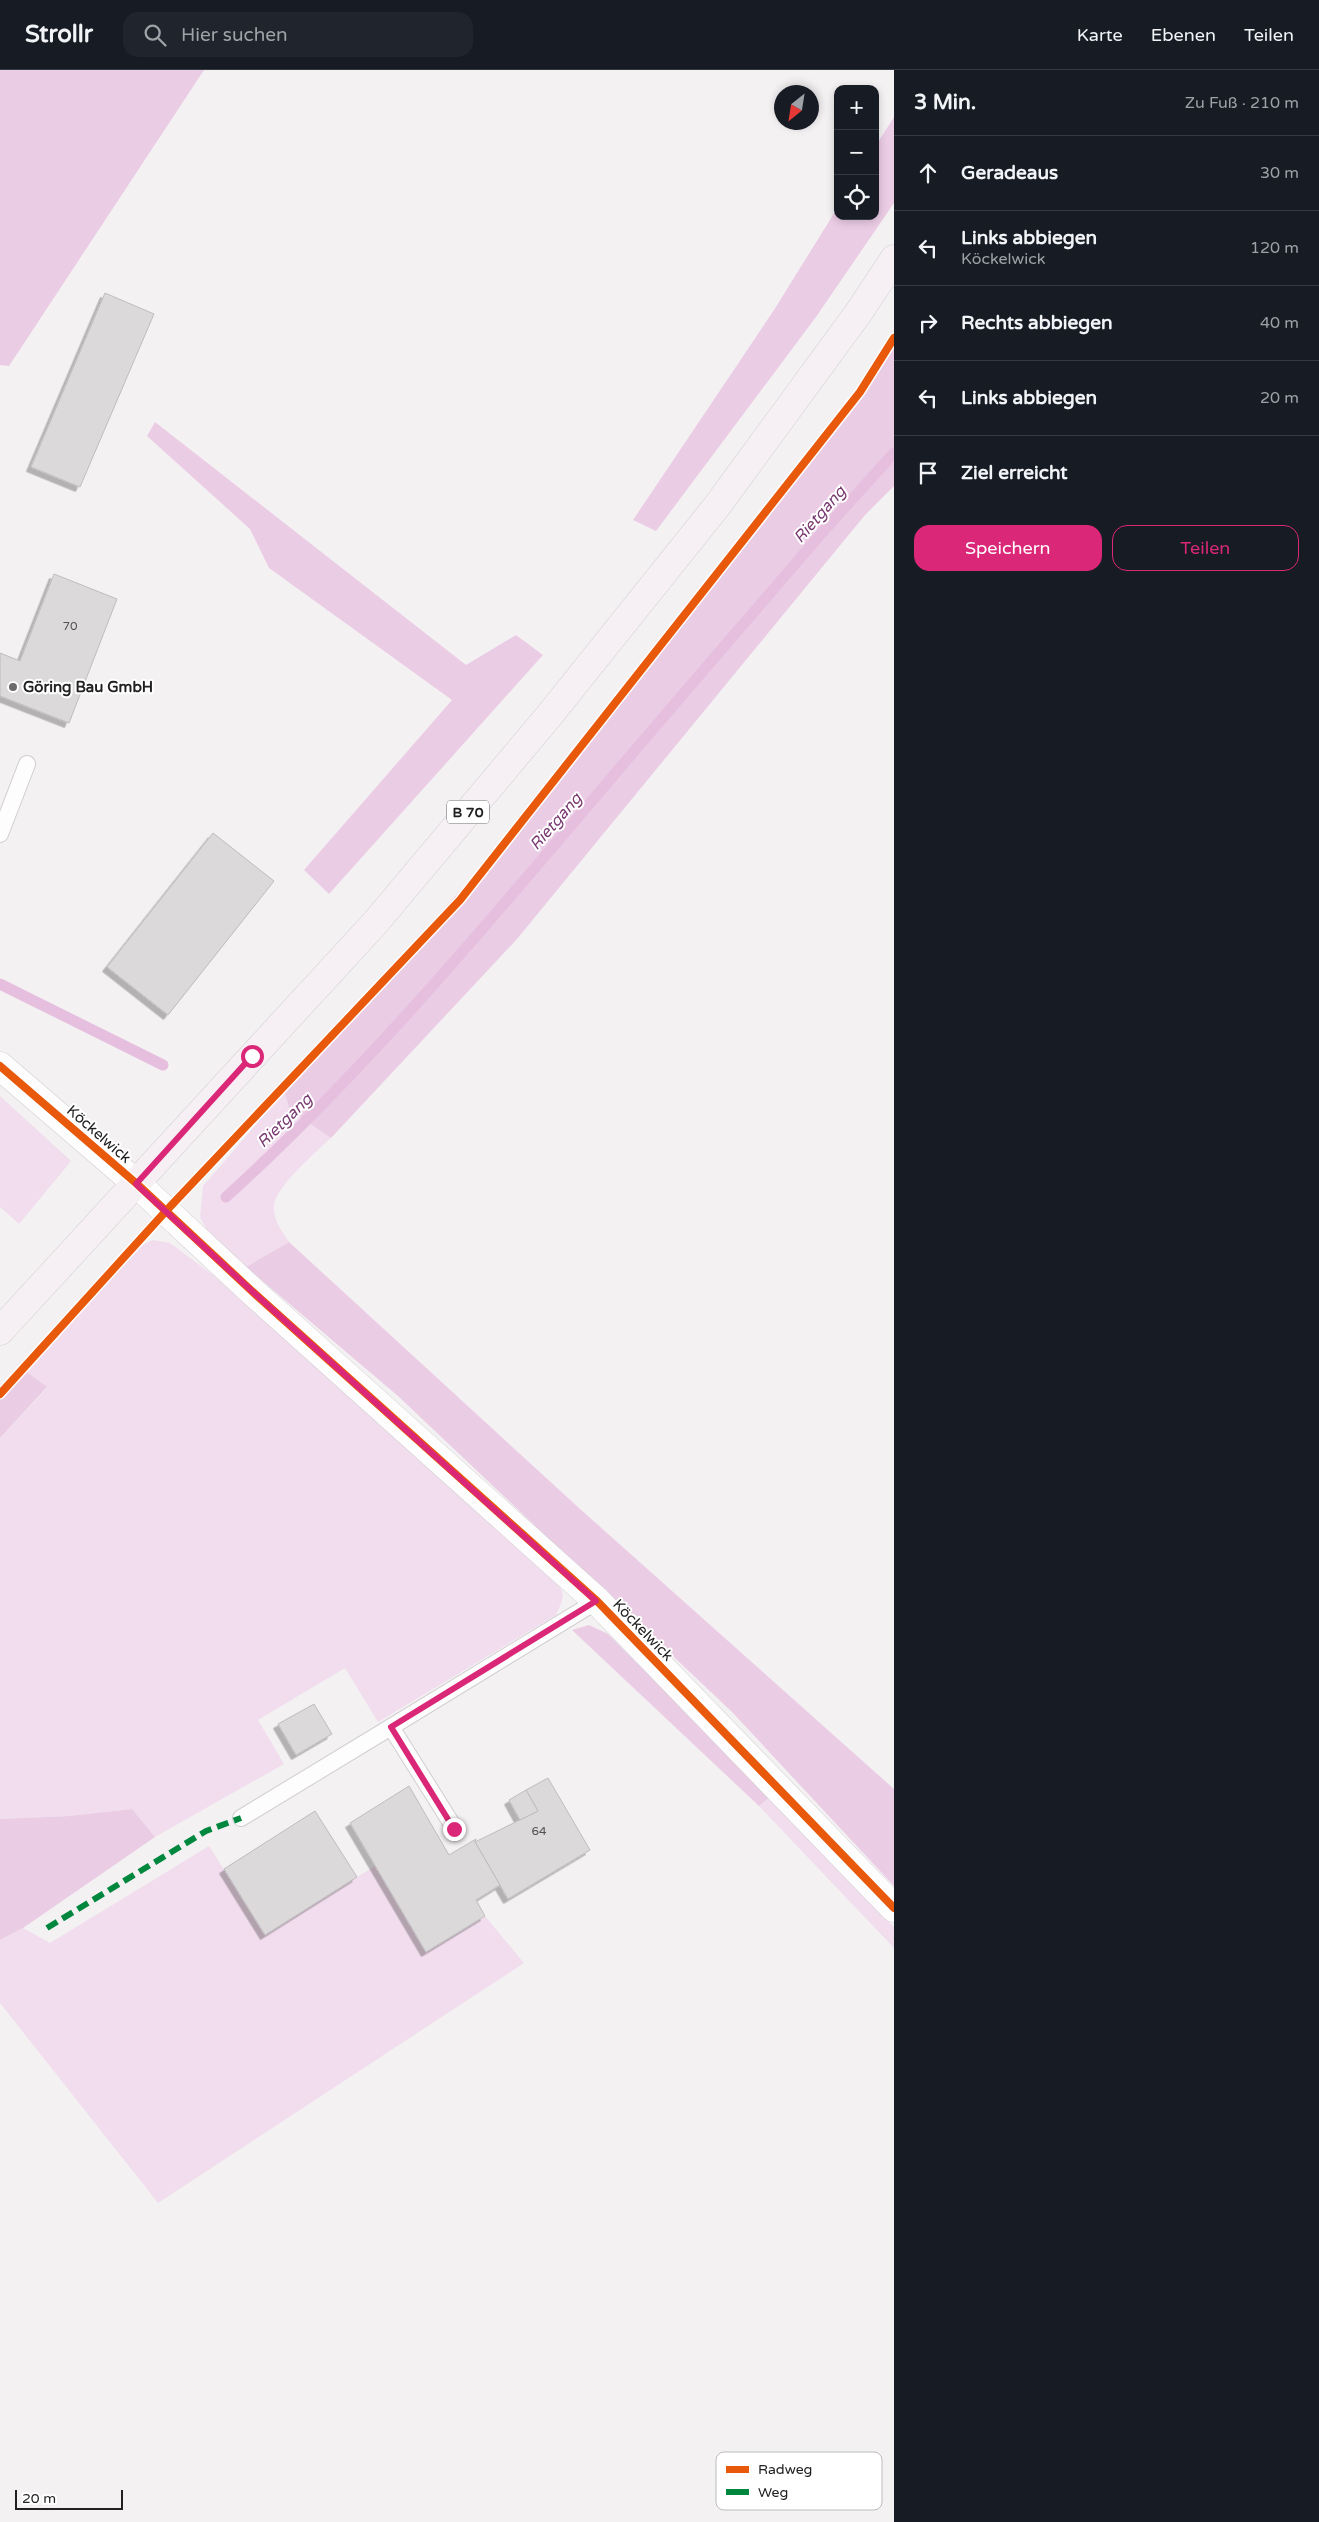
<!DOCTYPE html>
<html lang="de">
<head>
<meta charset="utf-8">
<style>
	:root { --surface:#171b24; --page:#20242c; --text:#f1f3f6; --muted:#9ea1a6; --line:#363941; --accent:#db2777 }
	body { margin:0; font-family:"Varela Round",sans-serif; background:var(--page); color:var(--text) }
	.controls { position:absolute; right:15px; top:15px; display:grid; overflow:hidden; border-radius:10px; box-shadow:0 2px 8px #0003 }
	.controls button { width:45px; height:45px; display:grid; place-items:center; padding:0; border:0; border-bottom:1px solid var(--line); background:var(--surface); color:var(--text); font:25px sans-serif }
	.compass { position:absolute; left:774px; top:15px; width:45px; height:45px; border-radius:50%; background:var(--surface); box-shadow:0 2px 8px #0003; rotate:210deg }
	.scale { position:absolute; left:15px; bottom:12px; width:108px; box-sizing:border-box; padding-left:5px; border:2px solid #222122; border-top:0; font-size:14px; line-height:18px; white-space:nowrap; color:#222122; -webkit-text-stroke:4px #fff; paint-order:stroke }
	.stop { position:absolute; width:15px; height:15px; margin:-11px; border:4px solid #db2777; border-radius:50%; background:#fff }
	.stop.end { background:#db2777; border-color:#fff; box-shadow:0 1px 5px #0008 }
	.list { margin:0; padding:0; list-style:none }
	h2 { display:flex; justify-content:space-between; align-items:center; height:65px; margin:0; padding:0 20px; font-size:21px }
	h2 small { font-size:16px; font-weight:400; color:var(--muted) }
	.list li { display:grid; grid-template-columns:32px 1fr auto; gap:15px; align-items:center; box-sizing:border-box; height:75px; padding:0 20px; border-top:1px solid var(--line) }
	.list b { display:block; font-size:19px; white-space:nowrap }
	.list p { margin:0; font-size:16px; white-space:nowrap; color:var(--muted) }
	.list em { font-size:16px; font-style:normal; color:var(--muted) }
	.actions { display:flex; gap:10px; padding:15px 20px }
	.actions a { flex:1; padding:11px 0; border:1px solid var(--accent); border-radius:15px; text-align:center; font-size:18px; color:var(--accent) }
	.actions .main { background:var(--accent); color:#fff }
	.icon { flex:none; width:28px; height:28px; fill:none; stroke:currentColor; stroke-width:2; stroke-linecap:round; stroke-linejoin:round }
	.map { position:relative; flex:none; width:894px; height:2452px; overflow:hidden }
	header { display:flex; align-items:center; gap:30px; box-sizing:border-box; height:70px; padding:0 25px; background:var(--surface); border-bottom:1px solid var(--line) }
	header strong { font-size:24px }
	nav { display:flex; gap:28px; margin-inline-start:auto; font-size:18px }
	.search { width:350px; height:45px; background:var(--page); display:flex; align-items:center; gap:12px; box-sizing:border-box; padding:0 18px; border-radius:15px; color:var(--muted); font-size:19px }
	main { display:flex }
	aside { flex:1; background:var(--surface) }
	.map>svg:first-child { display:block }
	.green { fill:#f1dded }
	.forest { fill:#ebcce5 }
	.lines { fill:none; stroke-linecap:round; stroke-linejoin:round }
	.stream { stroke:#e6bfdf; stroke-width:11 }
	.building { fill:#dcd9da; stroke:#bfbcbe; filter:url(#shadow) }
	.service-casing { stroke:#d1ced0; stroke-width:18 }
	.minor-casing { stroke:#d1ced0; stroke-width:29 }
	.primary-casing { stroke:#cfcecf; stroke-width:29 }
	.service { stroke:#fdfdfd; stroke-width:16 }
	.minor { stroke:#fdfdfd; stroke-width:28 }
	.primary { stroke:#f6f0f5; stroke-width:28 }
	.quiet { stroke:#00873e; stroke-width:6; stroke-dasharray:12 6; stroke-linecap:butt }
	.cycleway-casing { stroke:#fff; stroke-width:11 }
	.cycleway { stroke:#e8590c; stroke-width:8 }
	.route { stroke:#db2777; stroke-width:6 }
	.poi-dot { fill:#6c6a6b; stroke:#fff; stroke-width:2 }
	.labels { text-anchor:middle; stroke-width:4; stroke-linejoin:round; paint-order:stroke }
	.number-label { font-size:12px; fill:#525152 }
	.shield { fill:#fff; stroke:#646464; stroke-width:1 }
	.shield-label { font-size:14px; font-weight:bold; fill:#222122 }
	.poi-label { font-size:15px; font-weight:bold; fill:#222122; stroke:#fff; text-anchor:start }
	.street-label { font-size:15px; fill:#222122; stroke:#fff }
	.water-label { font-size:16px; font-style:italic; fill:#793970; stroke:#fff }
	.key { fill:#fff; stroke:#bdbcbd; stroke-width:1 }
	.key-label { font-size:14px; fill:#222122 }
</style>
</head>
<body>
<header>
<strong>Strollr</strong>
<div class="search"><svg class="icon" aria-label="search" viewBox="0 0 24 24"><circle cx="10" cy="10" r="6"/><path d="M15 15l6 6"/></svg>Hier suchen</div>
<nav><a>Karte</a><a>Ebenen</a><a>Teilen</a></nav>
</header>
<main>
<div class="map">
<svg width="894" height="2452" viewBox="0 0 894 2452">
	<defs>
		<filter id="shadow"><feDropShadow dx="-4.5" dy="4.5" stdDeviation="0" flood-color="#0004"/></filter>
	</defs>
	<rect width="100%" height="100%" fill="#f4f1f3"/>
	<!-- green -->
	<g class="green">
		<path d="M284 1022 290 1040 331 1068C316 1082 275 1117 274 1136 273 1150 282 1161 289 1172L246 1197 209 1164 200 1147 203 1116Z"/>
		<path d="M0 1026 71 1091 19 1154 0 1137Z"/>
		<path d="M153 1170 170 1173 213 1205 552 1507C566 1523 565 1525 556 1545L378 1652 345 1598 258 1650 284 1694 155 1767 132 1739 69 1746 0 1749V1368L47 1318 24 1300 84 1233 142 1175Z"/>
		<path d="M770 1727 894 1857V1878L759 1736Z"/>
		<path d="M209 1776 265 1864 375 1796 426 1882 485 1846 524 1893 158 2133 0 1933V1870L23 1858 50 1873Z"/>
	</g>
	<!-- forest -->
	<g class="forest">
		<path d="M0 0H204L9 296 0 295Z"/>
		<path d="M894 47V133L816 247 656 461 633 450 774 240 838 137V146H875V77Z"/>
		<path d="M894 272V416L865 445 517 869 331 1068 290 1040 284 1022 584 679 764 453Z"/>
		<path d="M155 352 466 595 516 565 543 585 329 824 304 800 452 630 269 498 250 459 147 366Z"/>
		<path d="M289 1172 579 1438 894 1719V1816L732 1642 398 1326 246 1197Z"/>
		<path d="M24 1300 47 1317 0 1368V1325Z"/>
		<path d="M589 1555 608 1564 770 1727 759 1736 572 1560Z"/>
		<path d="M132 1739 155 1767 23 1858 0 1870V1749L69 1746Z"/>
	</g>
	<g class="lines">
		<!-- stream -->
		<g class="stream">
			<path d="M0 914 163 995"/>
			<path d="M226 1127C355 1010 467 878 580 745 662 648 745 552 828 456L894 383"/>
		</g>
	</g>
	<!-- building -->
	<g class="building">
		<path d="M105 223 154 244 80 417 31 397Z"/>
		<path d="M54 504 117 529 69 653 0 626V583L20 591Z"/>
		<path d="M213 763 274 811 168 945 107 897Z"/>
		<path d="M314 1634 332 1664 296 1685 278 1654Z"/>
		<path d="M548 1708 590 1780 508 1829 475 1772 538 1741 526 1720Z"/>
		<path d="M409 1716 449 1785 476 1769 475 1772 500 1815 476 1830 485 1846 426 1882 350 1753Z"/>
		<path d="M526 1720 538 1741 520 1750 509 1730Z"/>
		<path d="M315 1741 357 1807 265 1865 224 1799Z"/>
	</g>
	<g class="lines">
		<defs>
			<g id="service">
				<path d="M0 764 27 694"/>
				<path d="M241 1748 391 1657"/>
				<path d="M455 1759 391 1657 597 1531"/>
			</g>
			<path id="minor" d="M0 996 137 1114 254 1223 597 1531 894 1838"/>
			<path id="primary" d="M0 1261 375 853 548 647 717 436 859 242 894 189"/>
		</defs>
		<!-- service casing -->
		<use href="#service" class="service-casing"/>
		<!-- minor casing -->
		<use href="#minor" class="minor-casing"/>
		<!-- primary casing -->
		<use href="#primary" class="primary-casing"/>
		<!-- service -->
		<use href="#service" class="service"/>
		<!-- minor -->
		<use href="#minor" class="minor"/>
		<!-- primary -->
		<use href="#primary" class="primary"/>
		<!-- quiet -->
		<path class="quiet" d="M47 1858 206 1761 241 1748"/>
		<defs>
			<g id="cycleway">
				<path d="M0 996 137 1114 254 1223 597 1531 894 1838"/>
				<path d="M0 1324 166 1141 460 830 860 322 894 268"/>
			</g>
		</defs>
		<!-- cycleway casing -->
		<use href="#cycleway" class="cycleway-casing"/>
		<!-- cycleway -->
		<use href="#cycleway" class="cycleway"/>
	</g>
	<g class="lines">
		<!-- route -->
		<path class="route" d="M252 986 136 1114 254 1223 596 1531 391 1657 454 1759"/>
	</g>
	<!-- markers -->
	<circle class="poi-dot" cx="13" cy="617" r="5"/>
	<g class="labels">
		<!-- number labels -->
		<g class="number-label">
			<text x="70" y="560">70</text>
			<text x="539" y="1765">64</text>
		</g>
		<!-- shield labels -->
		<rect class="shield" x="447" y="730.5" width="42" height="23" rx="4"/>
		<g class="shield-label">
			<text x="468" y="747">B 70</text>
		</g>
		<!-- poi labels -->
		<g class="poi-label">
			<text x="23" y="622">Göring Bau GmbH</text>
		</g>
		<!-- street labels -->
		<g class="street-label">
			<text transform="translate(99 1064) rotate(41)" y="5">Köckelwick</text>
			<text transform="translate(643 1560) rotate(46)" y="5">Köckelwick</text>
		</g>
		<!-- water labels -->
		<g class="water-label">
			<text transform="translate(819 444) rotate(-49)" y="6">Rietgang</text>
			<text transform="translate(555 751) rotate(-49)" y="6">Rietgang</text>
			<text transform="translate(284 1050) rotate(-44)" y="6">Rietgang</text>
		</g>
	</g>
	<!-- legend -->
	<rect x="716" y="2382" width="166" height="58" rx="8" class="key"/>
	<rect x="726" y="2396" width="23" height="7" fill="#e8590c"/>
	<rect x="726" y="2419" width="23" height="6" fill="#00873e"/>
	<g class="key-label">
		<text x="758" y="2404">Radweg</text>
		<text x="758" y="2427">Weg</text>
	</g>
</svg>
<div class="controls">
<button>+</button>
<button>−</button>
<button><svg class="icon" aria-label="locate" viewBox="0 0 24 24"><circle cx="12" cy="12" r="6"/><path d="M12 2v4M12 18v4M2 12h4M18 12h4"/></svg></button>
</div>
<svg class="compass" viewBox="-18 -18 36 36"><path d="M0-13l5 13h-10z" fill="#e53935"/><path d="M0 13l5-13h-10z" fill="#9ea1a6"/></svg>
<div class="scale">20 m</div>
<div class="stop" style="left:252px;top:986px"></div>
<div class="stop end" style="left:454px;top:1759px"></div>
</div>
<aside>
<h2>3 Min.<small>Zu Fuß · 210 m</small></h2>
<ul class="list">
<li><svg class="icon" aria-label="ahead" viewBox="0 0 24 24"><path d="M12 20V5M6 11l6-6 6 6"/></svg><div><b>Geradeaus</b></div><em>30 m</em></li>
<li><svg class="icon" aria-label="left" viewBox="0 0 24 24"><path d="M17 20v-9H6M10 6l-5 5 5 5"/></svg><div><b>Links abbiegen</b><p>Köckelwick</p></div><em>120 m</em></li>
<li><svg class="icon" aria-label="right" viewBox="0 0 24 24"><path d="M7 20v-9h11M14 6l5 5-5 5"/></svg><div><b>Rechts abbiegen</b></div><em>40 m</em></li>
<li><svg class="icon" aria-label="left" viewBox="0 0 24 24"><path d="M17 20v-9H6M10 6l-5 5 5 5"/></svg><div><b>Links abbiegen</b></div><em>20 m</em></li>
<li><svg class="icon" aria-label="arrive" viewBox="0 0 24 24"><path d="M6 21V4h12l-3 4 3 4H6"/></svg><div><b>Ziel erreicht</b></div></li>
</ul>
<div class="actions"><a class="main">Speichern</a><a>Teilen</a></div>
</aside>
</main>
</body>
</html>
